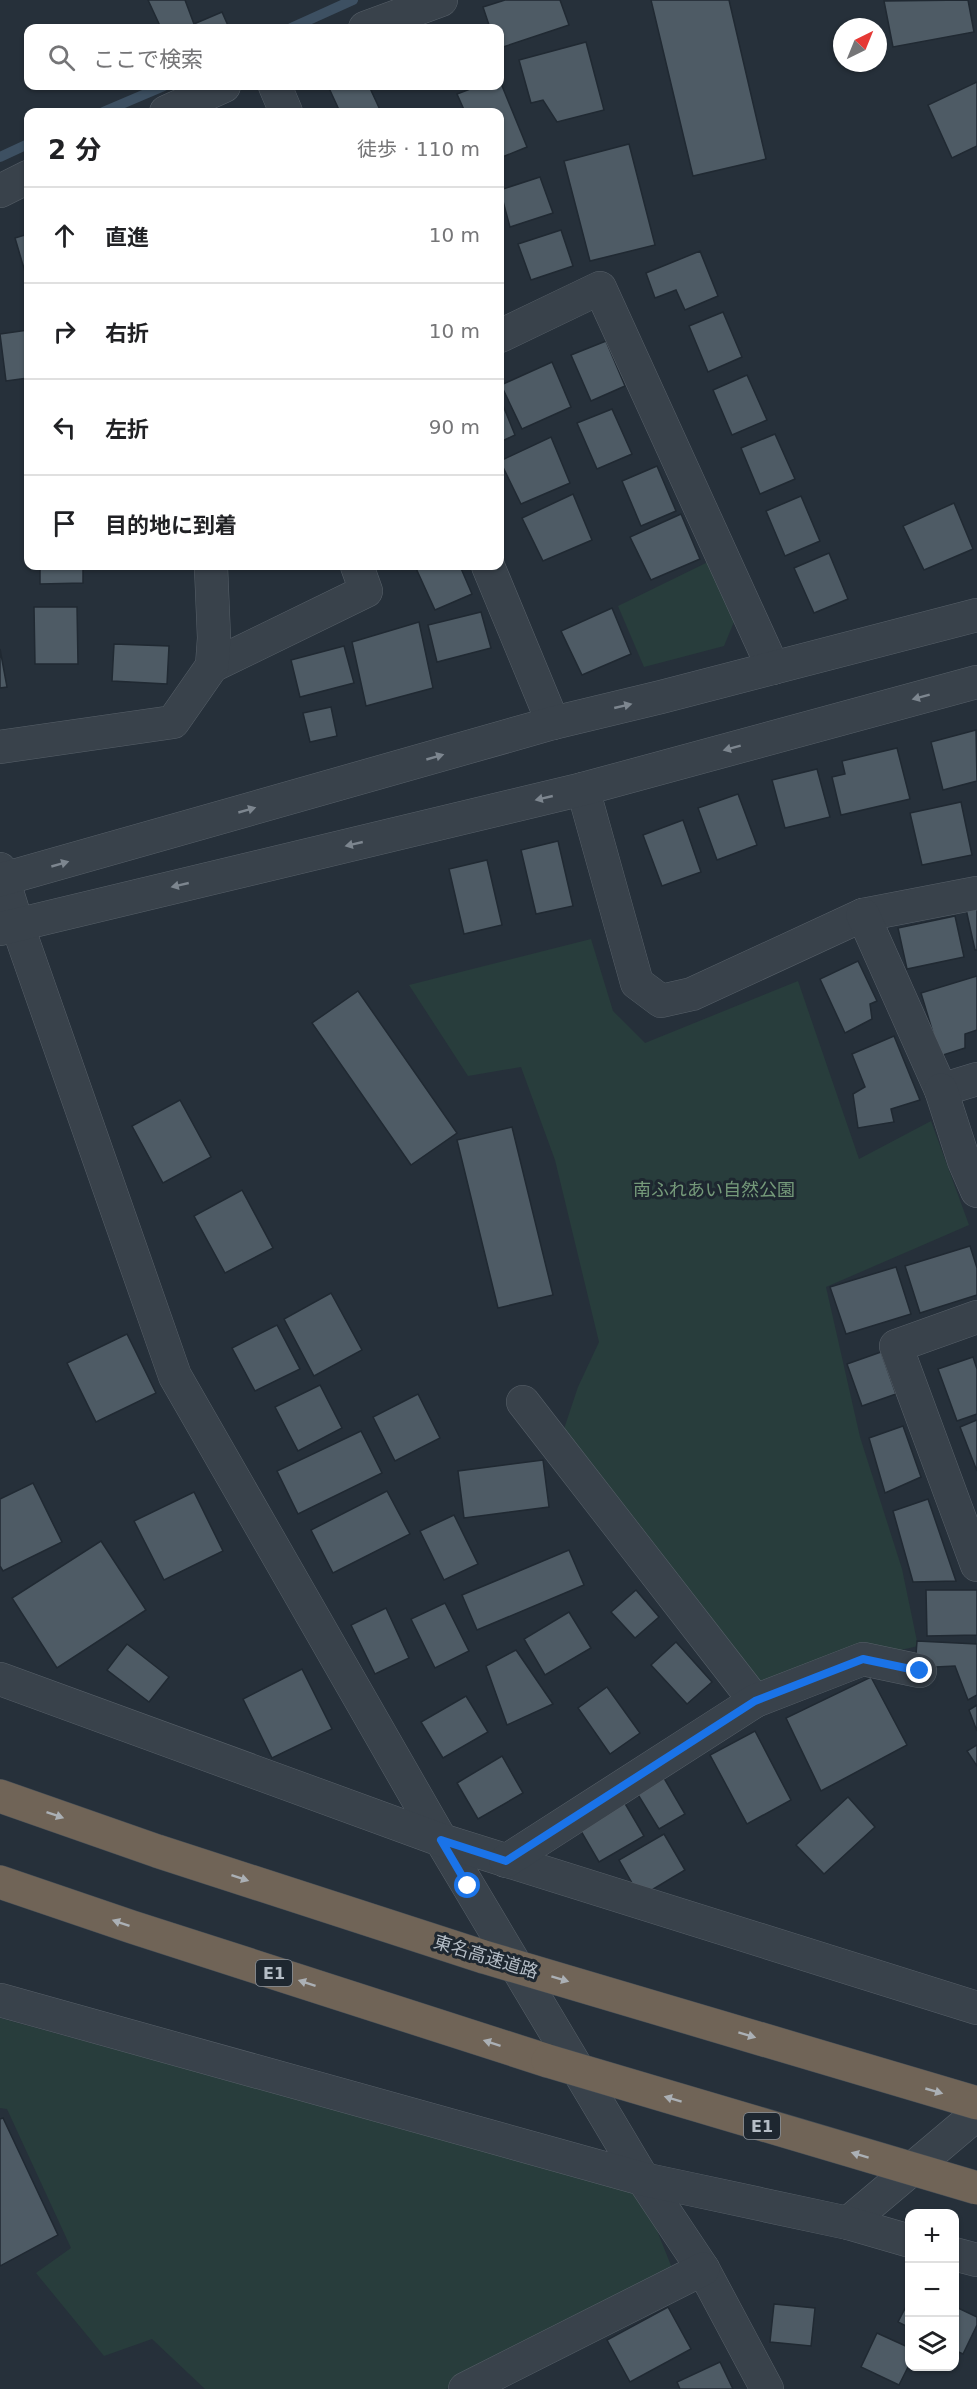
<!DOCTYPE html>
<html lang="ja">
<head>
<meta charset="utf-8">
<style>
	:root { --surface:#fff; --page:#f2f2f2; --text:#202124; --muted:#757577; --line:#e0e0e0 }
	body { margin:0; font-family:"DejaVu Sans","Noto Sans JP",sans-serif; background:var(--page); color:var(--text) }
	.controls { position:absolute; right:18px; bottom:18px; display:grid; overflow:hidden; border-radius:12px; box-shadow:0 2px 4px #0004 }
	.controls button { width:54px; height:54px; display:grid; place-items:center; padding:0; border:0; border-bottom:2px solid var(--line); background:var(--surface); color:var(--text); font:30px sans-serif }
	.compass { position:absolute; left:833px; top:18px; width:54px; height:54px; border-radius:50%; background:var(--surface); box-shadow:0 2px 4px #0004; rotate:43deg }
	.stop { position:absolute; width:18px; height:18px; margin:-14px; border:4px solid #1a73e8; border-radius:50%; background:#fff }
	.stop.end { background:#1a73e8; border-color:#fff; box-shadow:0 2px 6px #0008 }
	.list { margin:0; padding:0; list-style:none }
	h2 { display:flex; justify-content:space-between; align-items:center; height:78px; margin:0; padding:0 24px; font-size:26px }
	h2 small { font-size:20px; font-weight:400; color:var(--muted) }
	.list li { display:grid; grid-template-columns:39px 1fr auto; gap:18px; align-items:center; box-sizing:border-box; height:96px; padding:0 24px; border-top:2px solid var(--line) }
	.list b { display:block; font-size:22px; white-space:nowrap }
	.list em { font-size:20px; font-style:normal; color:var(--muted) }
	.icon { flex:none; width:33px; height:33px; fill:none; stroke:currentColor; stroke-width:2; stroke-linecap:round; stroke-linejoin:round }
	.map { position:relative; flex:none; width:977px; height:2389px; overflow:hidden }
	.search { position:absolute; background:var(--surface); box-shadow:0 2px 4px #0004; left:24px; top:24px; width:480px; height:66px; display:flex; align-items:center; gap:15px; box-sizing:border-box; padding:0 21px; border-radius:12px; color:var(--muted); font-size:22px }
	.panel { position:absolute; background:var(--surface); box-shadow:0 2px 4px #0004; left:24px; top:108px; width:480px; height:462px; border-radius:12px }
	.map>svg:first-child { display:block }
	.green { fill:#283d3c }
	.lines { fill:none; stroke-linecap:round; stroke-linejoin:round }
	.stream { stroke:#3d5062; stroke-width:10 }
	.building { fill:#4e5b65; stroke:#202932; stroke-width:1.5 }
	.minor-casing { stroke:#576069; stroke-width:34 }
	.tertiary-casing { stroke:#576069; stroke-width:34 }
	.motorway-casing { stroke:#444d56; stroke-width:34 }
	.minor { stroke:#39424b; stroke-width:33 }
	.tertiary { stroke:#39424b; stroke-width:33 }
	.motorway { stroke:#706457; stroke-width:33 }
	.motorway-bridge-casing { stroke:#444d56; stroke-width:34; stroke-linecap:butt }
	.motorway-bridge { stroke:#706457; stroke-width:33 }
	.oneway { fill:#7d868f }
	.oneway2 { fill:#abb0b5 }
	.route { stroke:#1a73e8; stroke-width:8 }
	.labels { text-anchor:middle; stroke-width:6; stroke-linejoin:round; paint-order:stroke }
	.shield { fill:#1e2730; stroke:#889099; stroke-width:1.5 }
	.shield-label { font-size:16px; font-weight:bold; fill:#b5bdc6 }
	.park-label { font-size:18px; fill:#759a7a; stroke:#1e2730 }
	.street-label { font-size:18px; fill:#b5bdc6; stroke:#1e2730 }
</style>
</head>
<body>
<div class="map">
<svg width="977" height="2389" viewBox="0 0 977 2389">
	<rect width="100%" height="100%" fill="#26303a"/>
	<!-- green -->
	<g class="green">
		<path d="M710 561 736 617 724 646 644 667 618 606Z"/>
		<path d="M591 939 613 1011 645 1043 798 981 859 1159 931 1121 969 1225 826 1287 860 1437 902 1569 918 1646 863 1659 755 1701 558 1447 578 1387 599 1342 555 1160 521 1067 468 1076 409 985Z"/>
		<path d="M0 2018 642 2193 674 2273 446 2389H205L152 2339 104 2356 36 2273 71 2248 7 2109 0 2108Z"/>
	</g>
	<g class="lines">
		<!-- stream -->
		<g class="stream">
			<path d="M291 28 353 0"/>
			<path d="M103 112 164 86"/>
			<path d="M0 157 28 144"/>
		</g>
	</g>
	<!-- building -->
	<g class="building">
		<path d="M148 0H185L194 24 222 12 229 28H161Z"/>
		<path d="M505 0H560L569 25 500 48V28H490L483 7Z"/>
		<path d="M651 0H729L766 159 693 176Z"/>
		<path d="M968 0 974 32 893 47 884 1Z"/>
		<path d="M586 42 604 110 557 122 543 100 531 103 519 60Z"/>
		<path d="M500 81 527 147 500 158V112H465L457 94 478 86H500Z"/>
		<path d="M977 82V146L952 158 928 105Z"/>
		<path d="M328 86H369L381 112H340Z"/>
		<path d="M629 144 655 245 590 261 564 161Z"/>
		<path d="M540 177 553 213 510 227 500 190Z"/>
		<path d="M561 230 573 266 531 280 518 244Z"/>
		<path d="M28 234V282L15 238Z"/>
		<path d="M700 251 718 296 685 310 676 290 655 298 646 273Z"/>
		<path d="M723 312 742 357 708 372 689 326Z"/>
		<path d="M28 330V378L6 381 0 334Z"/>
		<path d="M606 341 625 386 591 401 571 355Z"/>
		<path d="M552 362 571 407 522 429 501 385Z"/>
		<path d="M747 375 767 420 732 435 713 390Z"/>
		<path d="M500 398 515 435 500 442Z"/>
		<path d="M612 409 632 454 597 469 577 423Z"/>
		<path d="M775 434 795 479 760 494 741 448Z"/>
		<path d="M551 437 570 483 521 504 500 461Z"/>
		<path d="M657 466 676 511 641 526 622 481Z"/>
		<path d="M573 494 592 540 543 561 522 518Z"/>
		<path d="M801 496 820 541 785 556 766 511Z"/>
		<path d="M954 503 973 549 924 570 903 526Z"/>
		<path d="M681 514 700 559 651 580 630 537Z"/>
		<path d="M829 553 848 599 814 613 794 568Z"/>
		<path d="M40 566H83V583L40 584Z"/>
		<path d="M415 566H460L472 594 435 610Z"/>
		<path d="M34 607H77L78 664H35Z"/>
		<path d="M612 608 631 654 582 675 561 631Z"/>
		<path d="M481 612 491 648 437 662 428 625Z"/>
		<path d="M419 622 433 688 366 706 352 642Z"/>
		<path d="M114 644 169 646 167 684 112 681Z"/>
		<path d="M344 646 354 683 300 697 291 660Z"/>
		<path d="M0 649 7 687 0 688Z"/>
		<path d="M331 707 337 736 310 742 303 713Z"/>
		<path d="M976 730 977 781 943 790 931 742Z"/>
		<path d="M897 748 910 799 841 815 832 777 845 774 842 761Z"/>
		<path d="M817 769 830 817 785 828 772 780Z"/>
		<path d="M738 794 757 845 717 860 698 808Z"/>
		<path d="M961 802 972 855 922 865 910 813Z"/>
		<path d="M683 820 701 872 662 886 643 835Z"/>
		<path d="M558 841 573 906 536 914 521 850Z"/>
		<path d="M487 860 502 925 464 934 449 869Z"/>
		<path d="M977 907V950H975L966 909Z"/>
		<path d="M955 916 964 957 907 969 898 928Z"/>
		<path d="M858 961 877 1001 870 1004 872 1019 845 1033 820 979Z"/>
		<path d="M977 976V1030L965 1034V1048L940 1056 921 993Z"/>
		<path d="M358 991 457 1133 411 1165 312 1023Z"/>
		<path d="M894 1036 920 1100 891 1109 894 1122 858 1128 853 1094 865 1087 852 1054Z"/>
		<path d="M180 1100 211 1157 163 1183 132 1126Z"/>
		<path d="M512 1127 553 1295 498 1308 457 1140Z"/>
		<path d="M242 1190 273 1248 225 1273 194 1216Z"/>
		<path d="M970 1246 977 1268V1295L920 1313 905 1266Z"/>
		<path d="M896 1267 911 1314 846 1334 830 1287Z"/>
		<path d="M331 1293 362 1350 314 1376 284 1319Z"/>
		<path d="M277 1325 300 1369 255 1391 232 1348Z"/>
		<path d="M127 1334 156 1393 96 1422 67 1363Z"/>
		<path d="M881 1352 896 1394 862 1406 847 1364Z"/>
		<path d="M973 1357 977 1369V1414L957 1421 938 1369Z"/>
		<path d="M320 1385 342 1428 298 1451 275 1407Z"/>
		<path d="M418 1394 440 1438 395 1461 373 1417Z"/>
		<path d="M977 1420V1471L960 1427Z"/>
		<path d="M903 1426 921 1477 885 1493 869 1438Z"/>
		<path d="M361 1431 382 1473 298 1514 277 1471Z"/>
		<path d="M543 1460 549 1507 464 1518 458 1471Z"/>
		<path d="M33 1483 62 1542 3 1571 0 1566V1499Z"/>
		<path d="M387 1491 410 1534 333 1573 311 1530Z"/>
		<path d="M194 1492 223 1551 164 1580 134 1521Z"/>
		<path d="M928 1499 956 1581 913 1582 893 1511Z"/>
		<path d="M454 1515 478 1564 444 1580 420 1531Z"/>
		<path d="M101 1541 146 1610 57 1668 12 1598Z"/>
		<path d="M569 1550 584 1585 477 1630 462 1595Z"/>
		<path d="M636 1590 659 1617 635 1638 611 1612Z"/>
		<path d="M926 1590H977V1635L927 1636Z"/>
		<path d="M445 1603 469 1651 435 1668 411 1619Z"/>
		<path d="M386 1608 409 1658 375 1674 351 1625Z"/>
		<path d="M569 1612 591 1648 545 1675 524 1639Z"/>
		<path d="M917 1641 977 1644V1695L968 1700 955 1666 915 1668Z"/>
		<path d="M676 1642 712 1682 687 1704 651 1665Z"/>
		<path d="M127 1644 169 1677 149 1702 107 1670Z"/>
		<path d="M516 1650 553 1704 507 1725 486 1666Z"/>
		<path d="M302 1669 332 1729 272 1758 243 1699Z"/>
		<path d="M871 1677 907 1745 821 1791 786 1718Z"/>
		<path d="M607 1687 640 1733 610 1754 578 1708Z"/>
		<path d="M466 1696 488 1732 443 1758 421 1722Z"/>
		<path d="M977 1705V1731L969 1710Z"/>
		<path d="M755 1731 791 1800 747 1824 710 1755Z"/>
		<path d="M977 1745V1766L967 1751Z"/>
		<path d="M502 1756 523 1793 478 1819 457 1783Z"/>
		<path d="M664 1778 685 1814 659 1829 637 1793Z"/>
		<path d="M848 1797 875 1827 824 1874 796 1845Z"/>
		<path d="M623 1800 644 1836 599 1862 578 1826Z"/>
		<path d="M664 1834 685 1870 640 1897 619 1860Z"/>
		<path d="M3 2118 58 2235 0 2266V2119Z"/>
		<path d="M910 2299V2328L898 2322Z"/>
		<path d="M774 2304 815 2308 811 2346 770 2342Z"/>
		<path d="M954 2306 977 2317V2325L963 2354 954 2350Z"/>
		<path d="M668 2307 691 2349 630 2382 607 2340Z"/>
		<path d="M877 2333 910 2348V2363L899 2385 861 2367Z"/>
		<path d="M720 2362 733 2389H680L677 2382Z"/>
	</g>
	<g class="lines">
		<defs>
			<g id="minor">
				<path d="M365 28 441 0"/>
				<path d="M275 86 286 112"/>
				<path d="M166 112 224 86"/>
				<path d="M0 191 28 177"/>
				<path d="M500 336 600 288 773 668"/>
				<path d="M488 566 553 723"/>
				<path d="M212 666 366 591 357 566"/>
				<path d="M0 747 173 722 212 666 214 638 211 567"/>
				<path d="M583 789 637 983 661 1001 692 994 863 915 977 893"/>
				<path d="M0 869 17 924 175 1376 441 1840 643 2179 703 2269 767 2389"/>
				<path d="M863 915 941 1090 977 1079"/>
				<path d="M941 1090 964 1161 977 1191"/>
				<path d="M977 1317 896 1346 977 1565"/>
				<path d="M523 1402 755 1701"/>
				<path d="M0 1679 441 1840 977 2008"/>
				<path d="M506 1861 755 1701 863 1659 920 1671"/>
				<path d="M848 2223 977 2114"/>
				<path d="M465 2389 703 2269"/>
			</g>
			<g id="tertiary">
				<path d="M0 880 553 723 661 697 977 615"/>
				<path d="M0 929 583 789 977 682"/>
				<path d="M0 2000 643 2179 848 2223 910 2241"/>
				<path d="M954 2254 977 2260"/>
			</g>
			<g id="motorway">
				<path d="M0 1796 157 1851 484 1957"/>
				<path d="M0 1882 132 1927 548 2061"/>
			</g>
		</defs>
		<!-- minor casing -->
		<use href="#minor" class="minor-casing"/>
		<!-- tertiary casing -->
		<use href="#tertiary" class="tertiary-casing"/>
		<!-- motorway casing -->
		<use href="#motorway" class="motorway-casing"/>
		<!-- minor -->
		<use href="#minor" class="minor"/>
		<!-- tertiary -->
		<use href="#tertiary" class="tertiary"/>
		<!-- motorway -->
		<use href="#motorway" class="motorway"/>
		<defs>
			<g id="motorway-bridge">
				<path d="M484 1957 977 2103"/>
				<path d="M548 2061 977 2188"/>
			</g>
		</defs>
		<!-- motorway-bridge casing -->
		<use href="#motorway-bridge" class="motorway-bridge-casing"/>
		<!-- motorway-bridge -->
		<use href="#motorway-bridge" class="motorway-bridge"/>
	</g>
	<!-- one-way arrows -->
	<defs><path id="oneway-solid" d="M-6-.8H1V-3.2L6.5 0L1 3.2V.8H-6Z" transform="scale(1.5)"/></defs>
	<g class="oneway">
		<use href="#oneway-solid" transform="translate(921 697) rotate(165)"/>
		<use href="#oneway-solid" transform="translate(623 706) rotate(-13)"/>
		<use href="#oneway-solid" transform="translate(732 748) rotate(165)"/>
		<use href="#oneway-solid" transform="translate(435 757) rotate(-16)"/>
		<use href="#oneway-solid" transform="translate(544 798) rotate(167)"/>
		<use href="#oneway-solid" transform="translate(247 810) rotate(-16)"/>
		<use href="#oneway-solid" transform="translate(354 844) rotate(167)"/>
		<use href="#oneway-solid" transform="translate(60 864) rotate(-16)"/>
		<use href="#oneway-solid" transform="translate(180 885) rotate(167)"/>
	</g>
	<g class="oneway2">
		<use href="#oneway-solid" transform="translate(55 1815) rotate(19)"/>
		<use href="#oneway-solid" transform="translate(240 1878) rotate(18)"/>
		<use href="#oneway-solid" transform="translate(121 1923) rotate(-161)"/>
		<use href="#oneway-solid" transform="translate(560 1979) rotate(17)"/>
		<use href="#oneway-solid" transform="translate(307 1983) rotate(-162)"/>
		<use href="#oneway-solid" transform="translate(747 2035) rotate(17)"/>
		<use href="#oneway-solid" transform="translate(492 2043) rotate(-162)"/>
		<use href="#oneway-solid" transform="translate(934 2091) rotate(16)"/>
		<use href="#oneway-solid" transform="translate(673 2099) rotate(-163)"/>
		<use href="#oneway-solid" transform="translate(860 2155) rotate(-163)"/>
	</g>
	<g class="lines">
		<!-- route -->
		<path class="route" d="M468 1886 441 1840 506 1861 755 1701 863 1659 920 1671"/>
	</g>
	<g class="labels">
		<!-- shield labels -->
		<g class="shield">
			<rect x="256" y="1960" width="36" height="26" rx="4.5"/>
			<rect x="744" y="2113" width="36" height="26" rx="4.5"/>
		</g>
		<g class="shield-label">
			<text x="274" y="1979">E1</text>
			<text x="762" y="2132">E1</text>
		</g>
		<!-- park labels -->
		<g class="park-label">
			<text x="714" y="1196">南ふれあい自然公園</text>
		</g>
		<!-- street labels -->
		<g class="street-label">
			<text transform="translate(486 1957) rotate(17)" y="6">東名高速道路</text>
		</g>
	</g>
</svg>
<div class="controls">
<button>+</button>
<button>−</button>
<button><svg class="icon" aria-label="layers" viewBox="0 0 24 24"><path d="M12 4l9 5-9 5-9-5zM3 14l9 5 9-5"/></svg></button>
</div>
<svg class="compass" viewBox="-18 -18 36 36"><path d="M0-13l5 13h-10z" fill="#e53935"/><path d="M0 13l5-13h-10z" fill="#757577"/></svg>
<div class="stop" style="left:468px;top:1886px"></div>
<div class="stop end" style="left:920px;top:1671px"></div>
<div class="search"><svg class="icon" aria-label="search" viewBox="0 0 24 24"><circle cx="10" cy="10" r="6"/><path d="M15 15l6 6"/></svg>ここで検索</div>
<section class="panel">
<h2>2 分<small>徒歩 · 110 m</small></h2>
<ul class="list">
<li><svg class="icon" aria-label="ahead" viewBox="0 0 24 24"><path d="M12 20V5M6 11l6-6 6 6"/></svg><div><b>直進</b></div><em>10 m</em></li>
<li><svg class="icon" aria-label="right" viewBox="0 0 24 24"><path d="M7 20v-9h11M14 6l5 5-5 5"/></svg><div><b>右折</b></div><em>10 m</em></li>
<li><svg class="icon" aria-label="left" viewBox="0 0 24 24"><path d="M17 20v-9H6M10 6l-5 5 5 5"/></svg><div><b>左折</b></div><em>90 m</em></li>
<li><svg class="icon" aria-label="arrive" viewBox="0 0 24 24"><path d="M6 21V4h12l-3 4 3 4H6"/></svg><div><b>目的地に到着</b></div></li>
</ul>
</section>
</div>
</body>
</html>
